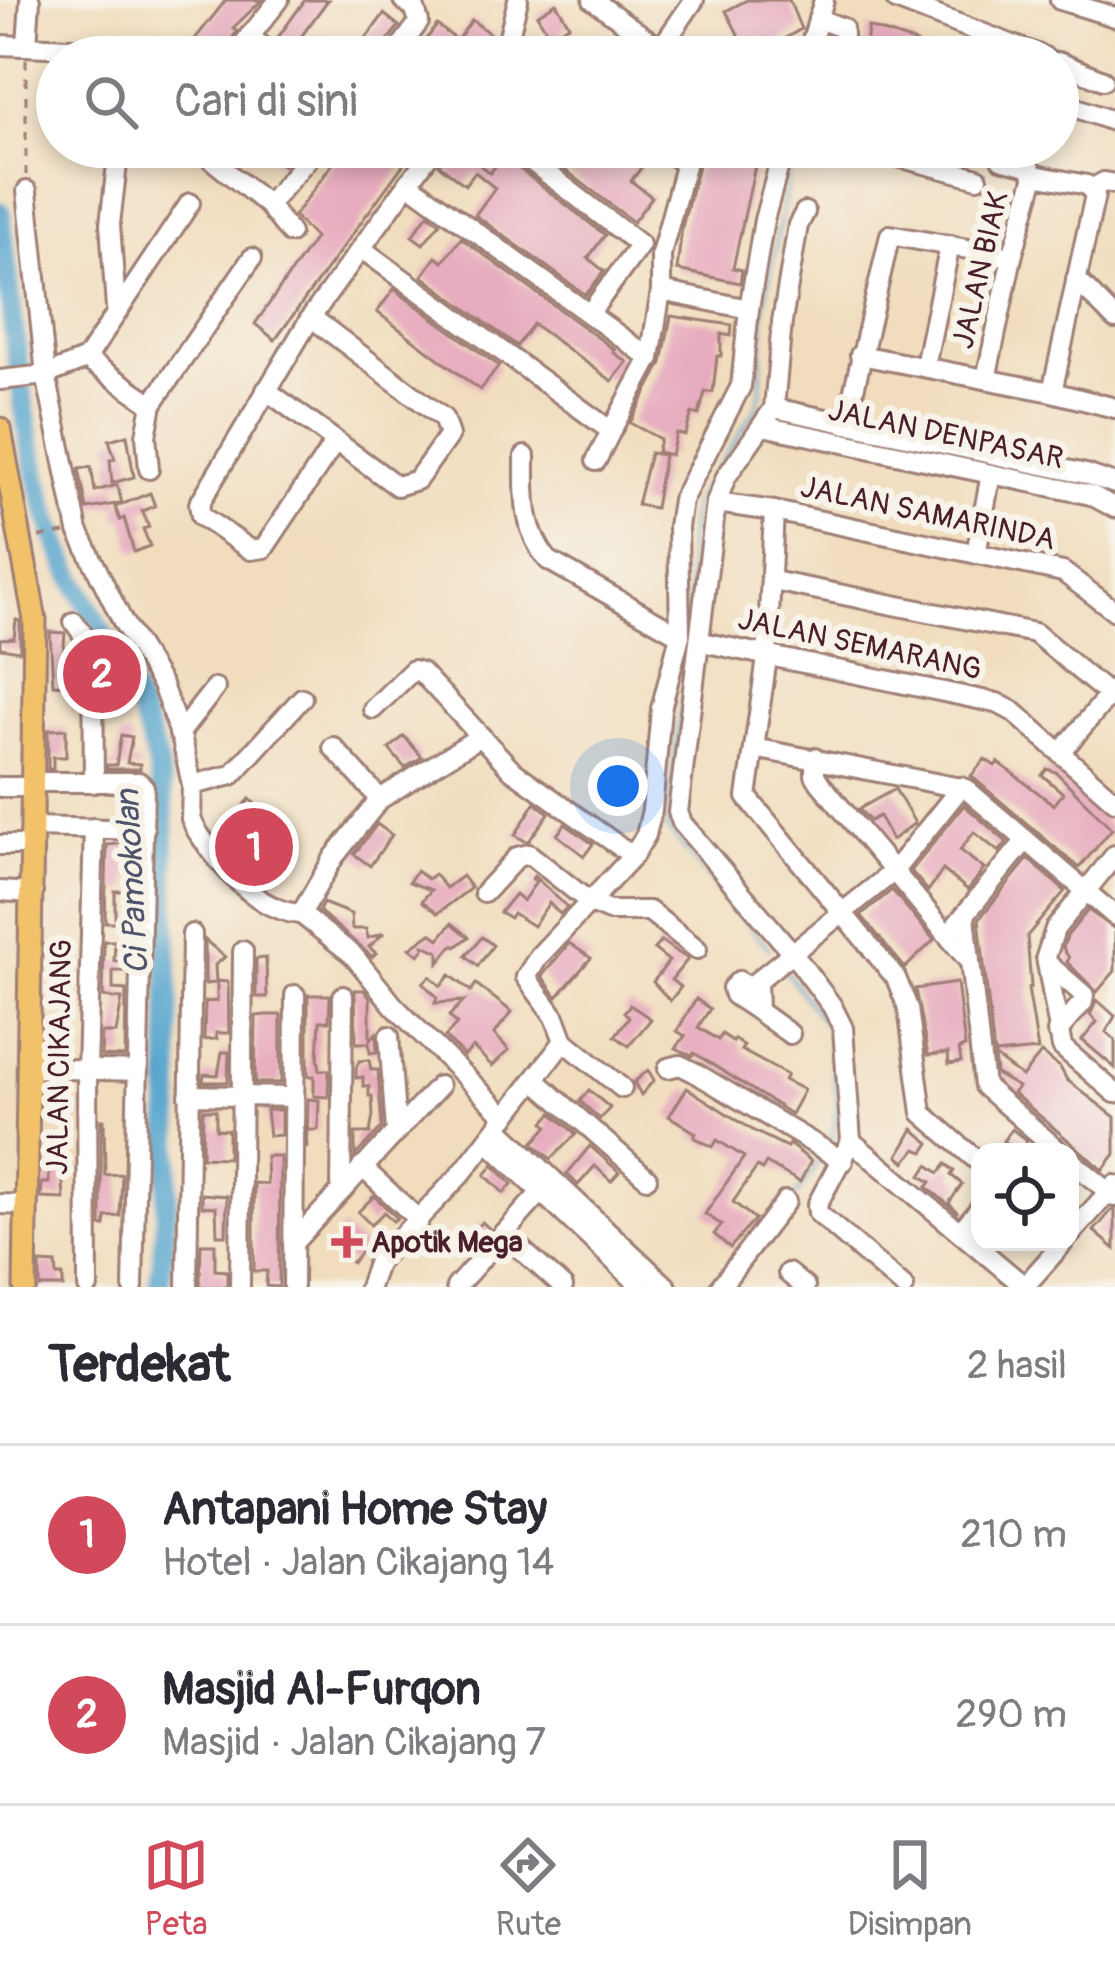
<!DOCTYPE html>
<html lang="id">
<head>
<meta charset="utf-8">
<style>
	:root { --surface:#fff; --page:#f2f2f3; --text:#2b2b33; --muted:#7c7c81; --line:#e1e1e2; --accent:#d1495b }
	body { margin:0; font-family:Pangolin,sans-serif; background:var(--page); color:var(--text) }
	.controls { position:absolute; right:36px; bottom:36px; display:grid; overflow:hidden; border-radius:24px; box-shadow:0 6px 18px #0003 }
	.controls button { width:108px; height:108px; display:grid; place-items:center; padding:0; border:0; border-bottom:3px solid var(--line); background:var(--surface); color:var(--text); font:60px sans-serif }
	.you { position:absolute; left:618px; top:786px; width:42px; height:42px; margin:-30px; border:9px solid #fff; border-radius:50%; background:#1a73e8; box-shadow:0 0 0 18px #1a73e833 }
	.badge { display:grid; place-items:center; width:78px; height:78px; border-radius:50%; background:var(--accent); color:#fff; font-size:39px; font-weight:700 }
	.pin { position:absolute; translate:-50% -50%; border:6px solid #fff; box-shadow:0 3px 12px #0006 }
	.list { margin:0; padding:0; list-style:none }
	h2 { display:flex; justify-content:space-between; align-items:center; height:156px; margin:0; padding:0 48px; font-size:51px }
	h2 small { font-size:39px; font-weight:400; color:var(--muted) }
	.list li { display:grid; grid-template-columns:78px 1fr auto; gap:36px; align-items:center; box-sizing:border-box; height:180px; padding:0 48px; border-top:3px solid var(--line) }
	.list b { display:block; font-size:45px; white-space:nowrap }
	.list p { margin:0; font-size:39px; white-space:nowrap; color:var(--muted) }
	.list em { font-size:39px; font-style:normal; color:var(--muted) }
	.icon { flex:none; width:66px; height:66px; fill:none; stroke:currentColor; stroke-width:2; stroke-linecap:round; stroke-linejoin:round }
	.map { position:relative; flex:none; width:1115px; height:1287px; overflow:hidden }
	.search { position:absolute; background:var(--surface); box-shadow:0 6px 18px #0003; left:36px; right:36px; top:36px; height:132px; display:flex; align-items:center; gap:30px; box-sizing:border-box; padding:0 42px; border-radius:66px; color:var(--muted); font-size:45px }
	.sheet { height:516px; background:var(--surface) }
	nav { display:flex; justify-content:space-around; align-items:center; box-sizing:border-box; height:168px; border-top:3px solid var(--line); background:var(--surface); font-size:33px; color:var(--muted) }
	nav a { display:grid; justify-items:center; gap:6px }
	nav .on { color:var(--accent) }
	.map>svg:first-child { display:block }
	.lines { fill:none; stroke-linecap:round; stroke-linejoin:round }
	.stream { stroke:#54a4ce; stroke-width:3 }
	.river { stroke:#54a4ce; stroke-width:21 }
	.building { fill:#e7acbf }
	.minor-casing { stroke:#9e7e74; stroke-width:24 }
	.major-casing { stroke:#9e7e74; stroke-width:27 }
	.path { stroke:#9e7e74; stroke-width:3; stroke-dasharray:9 9; stroke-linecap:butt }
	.minor { stroke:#fff; stroke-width:18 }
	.major { stroke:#f2c26a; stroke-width:21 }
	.poi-dot { fill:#d1495b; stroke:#f7f3e8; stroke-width:4.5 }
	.labels { text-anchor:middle; stroke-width:12; stroke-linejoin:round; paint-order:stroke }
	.street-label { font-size:30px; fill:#4a1f2b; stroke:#f7f3e8 }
	.poi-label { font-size:30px; font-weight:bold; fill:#4a1f2b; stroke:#f7f3e8; text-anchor:start }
	.water-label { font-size:33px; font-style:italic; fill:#4e546c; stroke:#f7f3e8 }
</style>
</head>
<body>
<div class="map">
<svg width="1115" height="1287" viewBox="0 0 1115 1287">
	<rect width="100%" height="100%" fill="#f7f3e8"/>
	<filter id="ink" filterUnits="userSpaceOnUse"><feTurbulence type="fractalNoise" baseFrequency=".00833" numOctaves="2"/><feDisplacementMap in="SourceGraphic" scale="24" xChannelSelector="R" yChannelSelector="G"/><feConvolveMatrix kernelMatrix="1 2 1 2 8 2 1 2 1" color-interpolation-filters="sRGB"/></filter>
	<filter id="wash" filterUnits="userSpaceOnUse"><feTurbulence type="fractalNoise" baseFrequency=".004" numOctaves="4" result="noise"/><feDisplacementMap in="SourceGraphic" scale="48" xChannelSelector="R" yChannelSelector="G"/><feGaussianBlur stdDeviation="2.7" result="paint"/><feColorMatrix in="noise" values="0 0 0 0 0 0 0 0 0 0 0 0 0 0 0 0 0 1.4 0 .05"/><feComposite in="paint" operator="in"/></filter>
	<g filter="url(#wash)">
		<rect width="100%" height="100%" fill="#f1ddbe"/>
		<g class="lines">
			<!-- stream -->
			<g class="stream">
				<path d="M769 949 666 827 690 636 688 544 693 504 756 409 761 390 764 307 794 147"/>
				<path d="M784 969 827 1028 837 1102 832 1142"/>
				<path d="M795 1197 823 1155"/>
				<path d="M732 1287 742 1274"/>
			</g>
			<!-- river -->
			<path class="river" d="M0 212C13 307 20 429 49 518 77 605 138 677 158 768 167 808 163 855 165 895 171 1025 175 1158 159 1287"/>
		</g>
		<g id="blocks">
			<!-- building -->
			<g class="building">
				<path d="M226 0H262L233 28 237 31 220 57H191L201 44 195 39Z"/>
				<path d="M305 0H328L300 38 324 57H293L276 40Z"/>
				<path d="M747 0H789L801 29 753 57H731L738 34 726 11Z"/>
				<path d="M556 3 569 25 560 30 595 57H545L554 42 537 15Z"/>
				<path d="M384 14 399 26 395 31 375 57H352Z"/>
				<path d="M472 20 494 37 484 57H413L437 25 457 40Z"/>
				<path d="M868 27 917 43 912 57 889 50 888 57H858L866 47Z"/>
				<path d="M274 147H300L284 166 268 155Z"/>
				<path d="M345 147H416L275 340 255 324 315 238 294 216Z"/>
				<path d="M448 147H456L490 173 503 156 605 235 588 258 604 271 586 295 475 215 495 188 475 172 465 185 439 165Z"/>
				<path d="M535 147H648L651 155 631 181 652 197 633 222Z"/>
				<path d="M703 147H736L758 152 733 268 742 270 740 283 677 270 682 227Z"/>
				<path d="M428 214 440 223 423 244 412 236Z"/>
				<path d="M461 238 615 350 613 352 627 362 612 381 533 324 517 346 422 276 436 257 443 262Z"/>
				<path d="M394 289 499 366 480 390 377 312Z"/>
				<path d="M671 316 732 325 731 336 721 334V356H717L713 392H705L699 415 692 413 685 435 676 433 671 455 657 452 660 439 630 423 662 363Z"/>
				<path d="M127 435 134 477 112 483 110 460 115 459 109 440Z"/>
				<path d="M650 453 664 455 655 508 637 505Z"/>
				<path d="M91 467 95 491 117 485 122 503 87 509 79 469Z"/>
				<path d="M150 493 155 506 142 511 149 527 143 529 150 546 134 552 124 518 120 520 115 507Z"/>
				<path d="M16 620 20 621V651L0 648V639L14 638Z"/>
				<path d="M50 632 65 633 63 657H67L68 685 53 684Z"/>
				<path d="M66 729V757H53V769H48V730Z"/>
				<path d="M121 735 132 737 127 763 140 764V769H107V765H116Z"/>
				<path d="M404 736 422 757 405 768 389 749Z"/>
				<path d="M985 759 995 766 998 762 1054 805 1063 793 1042 775 1047 769 1056 772 1112 829 1079 868 971 776Z"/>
				<path d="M895 789 915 823 892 840 879 816 870 821 859 809Z"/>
				<path d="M250 799 293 842 262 878 245 861 241 865 232 855 259 830 240 810Z"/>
				<path d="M535 803 549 813 529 841H525L515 835Z"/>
				<path d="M964 805 1007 842 999 852 974 832 960 850 984 869 968 890 943 870 928 891 911 871Z"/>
				<path d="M377 824 392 835 370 866 354 854Z"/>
				<path d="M565 824 593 844 584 856 557 835Z"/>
				<path d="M129 843 128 891H115V922H105L107 845Z"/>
				<path d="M1028 859 1065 891 1027 936 1031 987 1028 988 1038 1050 994 1054 979 919Z"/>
				<path d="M416 871 428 879 434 874 446 888 462 876 471 888 438 913 422 901 431 890 409 882Z"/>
				<path d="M534 876 567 907 560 914 549 903 533 926 513 913 510 918 500 912 515 894 523 901 536 882 532 879Z"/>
				<path d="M892 890 934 940 905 968 861 915Z"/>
				<path d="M323 903 351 914 352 929H366L368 938 384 933 369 947 376 953 372 957 319 911Z"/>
				<path d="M1088 910 1115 929V971L1097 992 1067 962 1069 958 1063 948 1067 936Z"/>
				<path d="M452 923 469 937 456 947 453 945 439 963V952L422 944 425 947 419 955 410 948 431 933 439 939Z"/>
				<path d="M482 937 493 945 478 966 466 956Z"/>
				<path d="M205 940 225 957 215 965 216 983 205 984Z"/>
				<path d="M104 941H115L114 961H127L126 971H113V989L126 990 125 1057 101 1056 102 1033H116L122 999 103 997Z"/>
				<path d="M661 941 688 959 671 980 681 987 670 1001 653 982 669 961 654 949Z"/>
				<path d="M569 943 591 958 557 997 542 976Z"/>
				<path d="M266 958 267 997H256V959Z"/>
				<path d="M450 975 471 991 476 984 512 1012 494 1034 509 1050 492 1066 473 1047 464 1056 445 1037 457 1024 449 1016 464 1001 435 1003 437 997 423 983 430 976 441 986Z"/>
				<path d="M217 981 228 982 229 1033H216L217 1039 204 1040 205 1002 217 1001Z"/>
				<path d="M957 983 965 1047 959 1049 961 1062 949 1064 948 1053 928 1055 915 989Z"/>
				<path d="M355 990H364L370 998V1040L376 1033 377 1052 370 1053 369 1043H356Z"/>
				<path d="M308 995H330L329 1021H320L318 1057 320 1070H329L328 1097 314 1096V1076H308Z"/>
				<path d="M696 999 710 1009 698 1027 718 1040 722 1034 733 1042 734 1039 744 1046 741 1050 787 1075 784 1080 804 1090 791 1114 694 1053 692 1056 676 1048 685 1036 677 1031Z"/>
				<path d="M1097 1000 1115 1016 1106 1032 1115 1040V1068L1082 1040 1097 1022 1090 1015Z"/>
				<path d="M630 1005 651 1019 629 1046 615 1036 629 1017 624 1012Z"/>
				<path d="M266 1015H281V1083H255L256 1016Z"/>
				<path d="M222 1052H229L228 1082H203L204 1074 218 1075Z"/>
				<path d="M1041 1053 1060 1067 1067 1080 1115 1117V1154L1103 1170 1013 1093 1018 1087 996 1074 994 1056 1022 1077Z"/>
				<path d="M369 1060 371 1070H378L382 1127 355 1156V1133H370L373 1115 372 1096H369V1086H363V1077L356 1078V1068L359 1061Z"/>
				<path d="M648 1070 654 1080 641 1095 634 1082Z"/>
				<path d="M687 1088 754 1131 787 1147 789 1144 811 1161 800 1182 766 1163 762 1170 757 1167 733 1202 755 1219 730 1248 714 1234 722 1225 705 1214 744 1157 717 1140 713 1147 694 1137 696 1133 669 1116Z"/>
				<path d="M589 1090 610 1108 600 1119 580 1101Z"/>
				<path d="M308 1099 319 1100 318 1130H308L307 1149Z"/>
				<path d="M203 1110H216V1129L228 1130V1158L202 1157Z"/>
				<path d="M266 1110H281V1135L269 1136Z"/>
				<path d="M552 1113 576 1134 551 1159 533 1143 548 1126 544 1122Z"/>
				<path d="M101 1120H104L105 1175 122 1174 120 1216 106 1217 105 1226H101Z"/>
				<path d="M913 1129 930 1143 924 1152 916 1149 905 1162 898 1156Z"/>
				<path d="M1012 1129 1027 1141 1018 1152 1003 1141Z"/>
				<path d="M590 1146 619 1172 611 1181 595 1166 578 1185 567 1174Z"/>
				<path d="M266 1156H280L279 1287 266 1286 267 1271H254V1183L267 1184Z"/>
				<path d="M946 1164 954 1171 951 1175 962 1184 949 1203 958 1213 927 1187 931 1182 921 1176 928 1165 939 1173Z"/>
				<path d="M493 1165 512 1184 504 1193 485 1175Z"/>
				<path d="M49 1169H62L64 1199 41 1198 42 1183H49Z"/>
				<path d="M202 1194 227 1196 226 1235H217L216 1207 202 1206Z"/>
				<path d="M374 1196 397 1218 393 1221 384 1212 371 1225 358 1212Z"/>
				<path d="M1112 1210H1115V1249L1094 1231Z"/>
				<path d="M482 1222 490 1229 467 1254 457 1246Z"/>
				<path d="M342 1229 364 1248 352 1263 338 1252 336 1236Z"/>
				<path d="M201 1244H215V1270L227 1271V1287H200Z"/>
				<path d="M40 1263 56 1264 57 1276H63V1287H40Z"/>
			</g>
		</g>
	</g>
	<g filter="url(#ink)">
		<use href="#blocks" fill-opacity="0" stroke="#9e7e74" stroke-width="3"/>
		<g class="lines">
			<defs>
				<g id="minor">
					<path d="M593 0 672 57"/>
					<path d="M896 0 1044 57"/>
					<path d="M1060 0 1115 17"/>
					<path d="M249 36 276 57"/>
					<path d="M508 40 532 57"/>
					<path d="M0 45 119 50 138 57"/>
					<path d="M27 45 30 0"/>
					<path d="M661 48 694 0"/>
					<path d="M809 51 837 57 843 47V28L818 19"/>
					<path d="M233 57 279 0"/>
					<path d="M393 57 419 22 415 9 403 0"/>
					<path d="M497 57 508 40 518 0"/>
					<path d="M807 57 824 0"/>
					<path d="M1058 62 1103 80"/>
					<path d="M1058 101 1115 122"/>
					<path d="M196 147 268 205 290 233"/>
					<path d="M513 147 640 245 589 314"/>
					<path d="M661 147 685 164"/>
					<path d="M860 147 978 178"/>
					<path d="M1001 159 1028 166 1035 175 1087 185 1095 195 1052 392"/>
					<path d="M1091 189 1104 182 1115 184"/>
					<path d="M27 191 46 375 78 531 123 622 162 685 182 740 192 785 191 819 197 831C221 866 256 911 301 914"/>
					<path d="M268 205 318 147"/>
					<path d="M805 212 798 225 782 322 774 408 726 477 716 503 678 812 682 823 794 955 832 1006 843 1028 851 1141 817 1205 818 1213 904 1287"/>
					<path d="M362 249 611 431 650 358 408 183"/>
					<path d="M1076 279 1115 319"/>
					<path d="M661 291 749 309"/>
					<path d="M116 308 110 224 119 147"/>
					<path d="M860 355 1052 392 1115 408"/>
					<path d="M650 358 661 291V254L690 147"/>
					<path d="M86 359 152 404"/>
					<path d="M925 366 950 245"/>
					<path d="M986 379 1012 257 1035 175"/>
					<path d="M0 380 46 375 86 359 190 203"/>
					<path d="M266 390 397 486 417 480 449 435 443 418 311 317"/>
					<path d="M774 408 1086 474 1115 484"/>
					<path d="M846 424 890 235 1012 257"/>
					<path d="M763 426 1091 495 1115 508"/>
					<path d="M335 442 264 548 251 550 201 516 199 504 311 317 435 147"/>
					<path d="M525 456C525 495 522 528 548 560L680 635"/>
					<path d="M596 461 611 431"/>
					<path d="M149 469 146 436 152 404 252 258"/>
					<path d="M716 503 774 511 1063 572 1115 611"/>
					<path d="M774 511 767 658 747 797 896 978 908 1008 922 1113 980 1163"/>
					<path d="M976 554 991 474"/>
					<path d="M773 581 1035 633 1115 700"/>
					<path d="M74 622 90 644 93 660 94 783"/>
					<path d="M702 642 997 703 1014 712 1115 801"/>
					<path d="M373 709 413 670 421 672 513 771 633 856"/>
					<path d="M179 734 215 688"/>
					<path d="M481 736 380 799 334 857 301 914 353 955 394 1006 506 1117"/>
					<path d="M333 747 380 799"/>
					<path d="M754 748 966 789 1115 916"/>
					<path d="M1061 752 1115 688"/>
					<path d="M815 758V775L820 783 969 961"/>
					<path d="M34 782H139L144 787 133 1287"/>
					<path d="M192 785 232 775 302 698"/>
					<path d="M0 787H34"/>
					<path d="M33 827 144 830"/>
					<path d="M0 845H33"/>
					<path d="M1115 855 1055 929 1046 957 1062 1047 1115 1093"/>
					<path d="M0 891 33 893"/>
					<path d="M484 893 517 857 529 854 592 904 609 911H649L697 949"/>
					<path d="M965 916 984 1086 1060 1152"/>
					<path d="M957 924 1026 840"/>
					<path d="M1047 963 1084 995 1083 1002 1057 1032"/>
					<path d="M756 991 739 981 732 988 734 995 758 1011"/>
					<path d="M790 1034 758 1011 757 981 893 872 961 787"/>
					<path d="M389 1036 396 1131"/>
					<path d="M564 1041 555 1017 526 977 539 956 633 856 646 835 652 810 661 709 680 635 678 527 682 500 741 386 749 309 764 220 784 147"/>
					<path d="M564 1041 622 1088"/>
					<path d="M29 1068 138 1071"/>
					<path d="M668 1068 680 1065 694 1072 843 1161"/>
					<path d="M535 1080 647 1178"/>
					<path d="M189 1095 294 1097"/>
					<path d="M498 1128 667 1287"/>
					<path d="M851 1141 1024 1286"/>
					<path d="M488 1142 642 1287"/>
					<path d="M1070 1160 1115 1197"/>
					<path d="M362 1167 419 1220"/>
					<path d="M341 1191 343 996"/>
					<path d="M0 1204 27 1205"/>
					<path d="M960 1232 980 1208"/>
					<path d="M503 1233 563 1287"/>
					<path d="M1070 1235 1115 1185"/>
					<path d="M293 1243 439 1086"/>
					<path d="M788 1273 805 1287"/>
					<path d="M88 1287 87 1070 94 828"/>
					<path d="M187 1287 192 934"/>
					<path d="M240 1287 243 951"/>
					<path d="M293 1287 295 995"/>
					<path d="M369 1287 378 1261 462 1173 564 1041"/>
					<path d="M456 1287 542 1191"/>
					<path d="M720 1287 786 1201"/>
					<path d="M1024 1287 1064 1242"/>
				</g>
				<path id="major" d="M0 429 35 620 25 1287"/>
			</defs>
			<!-- minor casing -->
			<use href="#minor" class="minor-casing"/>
			<!-- major casing -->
			<use href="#major" class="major-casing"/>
			<!-- path -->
			<g class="path">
				<path d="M26 59V175"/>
				<path d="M39 537 65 533"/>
			</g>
			<!-- minor -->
			<use href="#minor" class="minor"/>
			<!-- major -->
			<use href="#major" class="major"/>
		</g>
	</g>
	<!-- markers -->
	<path class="poi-dot" d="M341 1224h12v12h12v12h-12v12h-12v-12h-12v-12h12z"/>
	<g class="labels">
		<!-- street labels -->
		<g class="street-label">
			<text transform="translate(980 270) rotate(-77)" y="10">JALAN BIAK</text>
			<text transform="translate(946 434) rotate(12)" y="10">JALAN DENPASAR</text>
			<text transform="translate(928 513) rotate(12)" y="10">JALAN SAMARINDA</text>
			<text transform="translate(860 644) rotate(12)" y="10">JALAN SEMARANG</text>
			<text transform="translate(59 1057) rotate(-89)" y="10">JALAN CIKAJANG</text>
		</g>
		<!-- poi labels -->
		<g class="poi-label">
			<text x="371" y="1252">Apotik Mega</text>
		</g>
		<!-- water labels -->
		<g class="water-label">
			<text transform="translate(131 882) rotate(-93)" y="12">Ci Pamokolan</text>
		</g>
	</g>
</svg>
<div class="controls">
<button><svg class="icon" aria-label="locate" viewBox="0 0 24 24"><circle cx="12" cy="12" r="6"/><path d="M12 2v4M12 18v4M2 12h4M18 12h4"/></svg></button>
</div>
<div class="you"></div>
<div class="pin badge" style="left:254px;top:847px">1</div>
<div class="pin badge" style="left:102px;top:674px">2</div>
<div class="search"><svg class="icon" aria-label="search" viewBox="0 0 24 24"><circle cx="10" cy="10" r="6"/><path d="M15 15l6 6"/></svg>Cari di sini</div>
</div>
<section class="sheet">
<h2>Terdekat<small>2 hasil</small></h2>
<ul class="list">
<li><span class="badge">1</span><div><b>Antapani Home Stay</b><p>Hotel · Jalan Cikajang 14</p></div><em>210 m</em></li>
<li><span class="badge">2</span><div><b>Masjid Al-Furqon</b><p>Masjid · Jalan Cikajang 7</p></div><em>290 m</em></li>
</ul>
</section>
<nav>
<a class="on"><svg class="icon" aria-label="map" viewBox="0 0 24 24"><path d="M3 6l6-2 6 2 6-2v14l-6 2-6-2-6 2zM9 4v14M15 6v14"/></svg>Peta</a>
<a><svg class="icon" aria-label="directions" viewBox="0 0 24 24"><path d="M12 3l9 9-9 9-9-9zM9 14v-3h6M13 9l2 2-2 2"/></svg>Rute</a>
<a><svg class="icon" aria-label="saved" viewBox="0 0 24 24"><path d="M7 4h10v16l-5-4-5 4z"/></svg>Disimpan</a>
</nav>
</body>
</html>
